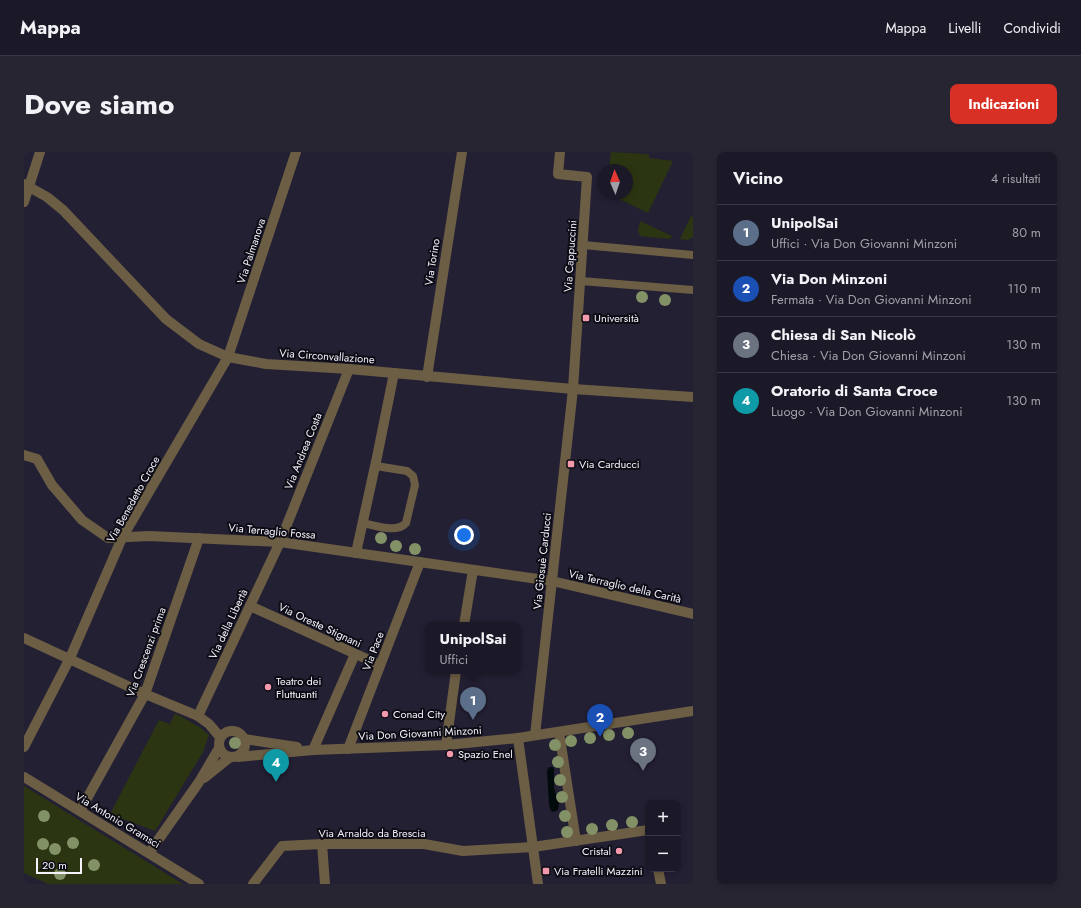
<!DOCTYPE html>
<html lang="it">
<head>
<meta charset="utf-8">
<style>
	:root { --surface:#1b1827; --page:#282533; --text:#f1f3f6; --muted:#a0a0a7; --line:#393744; --accent:#d93025 }
	body { margin:0; font-family:Jost,sans-serif; background:var(--page); color:var(--text) }
	.controls { position:absolute; right:12px; bottom:12px; display:grid; overflow:hidden; border-radius:8px; box-shadow:0 2px 6px #0003 }
	.controls button { width:36px; height:36px; display:grid; place-items:center; padding:0; border:0; border-bottom:1px solid var(--line); background:var(--surface); color:var(--text); font:20px sans-serif }
	.compass { position:absolute; left:573px; top:12px; width:36px; height:36px; border-radius:50%; background:var(--surface); box-shadow:0 2px 6px #0003; rotate:358deg }
	.scale { position:absolute; left:12px; bottom:10px; width:46px; box-sizing:border-box; padding-left:4px; border:2px solid #f3f2fd; border-top:0; font-size:11px; line-height:14px; white-space:nowrap; color:#f3f2fd; -webkit-text-stroke:3px #0d0c14; paint-order:stroke }
	.you { position:absolute; left:440px; top:383px; width:14px; height:14px; margin:-10px; border:3px solid #fff; border-radius:50%; background:#1a73e8; box-shadow:0 0 0 6px #1a73e833 }
	.badge { display:grid; place-items:center; width:26px; height:26px; border-radius:50%; background:var(--accent); color:#fff; font-size:13px; font-weight:700 }
	.pin { position:absolute; translate:-50% -33px; filter:drop-shadow(0 1px 2px #0008) }
	.pin::after { content:''; position:absolute; top:21px; width:14px; height:12px; background:inherit; clip-path:polygon(0 0,100% 0,50% 100%) }
	.popup { position:absolute; left:401px; top:470px; width:96px; height:52px; box-sizing:border-box; display:grid; place-content:center; border-radius:8px; background:var(--surface); filter:drop-shadow(0 1px 3px #0005); font-size:13px; white-space:nowrap; color:var(--muted) }
	.popup b { font-size:15px; color:var(--text) }
	.popup::after { content:''; position:absolute; left:50%; top:100%; margin-left:-8px; border:8px solid transparent; border-top-color:var(--surface) }
	.list { margin:0; padding:0; list-style:none }
	h2 { display:flex; justify-content:space-between; align-items:center; height:52px; margin:0; padding:0 16px; font-size:17px }
	h2 small { font-size:13px; font-weight:400; color:var(--muted) }
	.list li { display:grid; grid-template-columns:26px 1fr auto; gap:12px; align-items:center; box-sizing:border-box; height:56px; padding:0 16px; border-top:1px solid var(--line) }
	.list b { display:block; font-size:15px; white-space:nowrap }
	.list p { margin:0; font-size:13px; white-space:nowrap; color:var(--muted) }
	.list em { font-size:13px; font-style:normal; color:var(--muted) }
	.map { position:relative; flex:none; width:669px; height:732px; overflow:hidden; border-radius:8px }
	header { display:flex; align-items:center; gap:24px; box-sizing:border-box; height:56px; padding:0 20px; background:var(--surface); border-bottom:1px solid var(--line) }
	header strong { font-size:19px }
	nav { display:flex; gap:22px; margin-inline-start:auto; font-size:14px }
	.intro { display:flex; align-items:center; justify-content:space-between; box-sizing:border-box; height:96px; padding:0 24px }
	h1 { margin:0; font-size:28px }
	.button { padding:10px 18px; border-radius:8px; background:var(--accent); color:#fff; font-size:14px; font-weight:700 }
	main { display:flex; gap:24px; padding:0 24px }
	aside { flex:1; background:var(--surface); border-radius:8px; box-shadow:0 2px 6px #0003 }
	.map>svg:first-child { display:block }
	.green { fill:#2b3511 }
	.water { fill:#020b0c }
	.lines { fill:none; stroke-linecap:round; stroke-linejoin:round }
	.service { stroke:#6c5e44; stroke-width:8 }
	.pedestrian { stroke:#6c5e44; stroke-width:10 }
	.minor { stroke:#6c5e44; stroke-width:10 }
	.tertiary { stroke:#6c5e44; stroke-width:10 }
	.tree { fill:#839166 }
	.poi-dot { fill:#f29aac; stroke:#0d0c14; stroke-width:1.5 }
	.labels { text-anchor:middle; stroke-width:4; stroke-linejoin:round; paint-order:stroke }
	.street-label { font-size:11px; fill:#f3f2fd; stroke:#0d0c14 }
	.poi-label { font-size:11px; fill:#f3f2fd; stroke:#0d0c14; text-anchor:start }
</style>
</head>
<body>
<header>
<strong>Mappa</strong>
<nav><a>Mappa</a><a>Livelli</a><a>Condividi</a></nav>
</header>
<div class="intro"><h1>Dove siamo</h1><a class="button">Indicazioni</a></div>
<main>
<div class="map">
<svg width="669" height="732" viewBox="0 0 669 732">
	<rect width="100%" height="100%" fill="#242034"/>
	<!-- green -->
	<g class="green">
		<path d="M587 0 625 2V6L649 9 624 61 585 42H603V18H585Z"/>
		<path d="M667 64 669 65V85L664 88 656 87Z"/>
		<path d="M616 69 648 84 646 87 616 84 614 79Z"/>
		<path d="M151 561 177 576 185 583 179 600 131 679 86 662 135 568 146 572Z"/>
		<path d="M0 634 159 732H24L0 721Z"/>
	</g>
	<!-- water -->
	<path class="water" d="M525 615H529L530 617V636L535 652 534 658 530 660 527 659 525 653 523 619Z"/>
	<g class="lines">
		<!-- service -->
		<g class="service">
			<path d="M559 93 669 103"/>
			<path d="M557 129 669 138"/>
			<path d="M338 371C351 373 372 382 382 371L391 333 389 324 383 319 352 314"/>
		</g>
		<!-- pedestrian -->
		<path class="pedestrian" d="M535 580 552 689"/>
		<!-- minor -->
		<g class="minor">
			<path d="M0 50 16 0"/>
			<path d="M403 225 438 0"/>
			<path d="M0 303 13 307 28 333 58 368 84 386 125 384 256 390 528 429 669 462"/>
			<path d="M332 401 353 305 370 221"/>
			<path d="M226 454 356 513"/>
			<path d="M440 473 449 418"/>
			<path d="M0 486 121 542 174 564 185 572 196 585"/>
			<path d="M174 564 256 390 325 217"/>
			<circle cx="208" cy="592" r="13"/>
			<path d="M511 583 549 237 563 25 534 22 536 0"/>
			<path d="M494 586 514 732"/>
			<path d="M220 587 273 595"/>
			<path d="M422 593 432 519"/>
			<path d="M0 595 46 506 98 386 204 205 272 0"/>
			<path d="M324 597 396 410"/>
			<path d="M289 598 331 502"/>
			<path d="M214 605 289 598 422 593 494 586 669 559"/>
			<path d="M0 625 175 732"/>
			<path d="M180 626 205 606"/>
			<path d="M56 659 121 542 175 386"/>
			<path d="M298 692 301 732"/>
			<path d="M125 701 175 630 195 596"/>
			<path d="M634 717 637 732"/>
			<path d="M229 732 258 694 298 692H400L439 699 509 695 624 678"/>
		</g>
		<!-- tertiary -->
		<path class="tertiary" d="M0 32 23 45 39 58 142 167 175 192 204 205 242 212 325 217 549 237 669 245"/>
	</g>
	<!-- trees -->
	<g class="tree">
		<circle cx="618" cy="145" r="6"/>
		<circle cx="641" cy="148" r="6"/>
		<circle cx="357" cy="386" r="6"/>
		<circle cx="372" cy="394" r="6"/>
		<circle cx="391" cy="397" r="6"/>
		<circle cx="604" cy="581" r="6"/>
		<circle cx="585" cy="583" r="6"/>
		<circle cx="566" cy="586" r="6"/>
		<circle cx="547" cy="589" r="6"/>
		<circle cx="211" cy="591" r="6"/>
		<circle cx="531" cy="593" r="6"/>
		<circle cx="534" cy="610" r="6"/>
		<circle cx="536" cy="628" r="6"/>
		<circle cx="538" cy="645" r="6"/>
		<circle cx="20" cy="664" r="6"/>
		<circle cx="541" cy="664" r="6"/>
		<circle cx="608" cy="670" r="6"/>
		<circle cx="588" cy="673" r="6"/>
		<circle cx="568" cy="677" r="6"/>
		<circle cx="543" cy="680" r="6"/>
		<circle cx="49" cy="691" r="6"/>
		<circle cx="19" cy="692" r="6"/>
		<circle cx="31" cy="697" r="6"/>
		<circle cx="70" cy="713" r="6"/>
		<circle cx="36" cy="722" r="6"/>
	</g>
	<!-- markers -->
	<g class="poi-dot">
		<rect x="558" y="162" width="8" height="8" rx="2"/>
		<rect x="543" y="308" width="8" height="8" rx="2"/>
		<circle cx="244" cy="535" r="4"/>
		<circle cx="361" cy="562" r="4"/>
		<circle cx="426" cy="602" r="4"/>
		<circle cx="595" cy="699" r="4"/>
		<rect x="518" y="715" width="8" height="8" rx="2"/>
	</g>
	<g class="labels">
		<!-- street labels -->
		<g class="street-label">
			<text transform="translate(227 99) rotate(-72)" y="4">Via Palmanova</text>
			<text transform="translate(546 104) rotate(-86)" y="4">Via Cappuccini</text>
			<text transform="translate(408 110) rotate(-81)" y="4">Via Torino</text>
			<text transform="translate(303 204) rotate(4)" y="4">Via Circonvallazione</text>
			<text transform="translate(279 299) rotate(-68)" y="4">Via Andrea Costa</text>
			<text transform="translate(109 347) rotate(-61)" y="4">Via Benedetto Croce</text>
			<text transform="translate(248 379) rotate(5)" y="4">Via Terraglio Fossa</text>
			<text transform="translate(518 409) rotate(-84)" y="4">Via Giosuè Carducci</text>
			<text transform="translate(601 434) rotate(13)" y="4">Via Terraglio della Carità</text>
			<text transform="translate(204 472) rotate(-65)" y="4">Via della Libertà</text>
			<text transform="translate(296 473) rotate(25)" y="4">Via Oreste Stignani</text>
			<text transform="translate(349 499) rotate(-69)" y="4">Via Pace</text>
			<text transform="translate(122 500) rotate(-70)" y="4">Via Crescenzi prima</text>
			<text transform="translate(396 581) rotate(-3)" y="4">Via Don Giovanni Minzoni</text>
			<text transform="translate(94 668) rotate(31)" y="4">Via Antonio Gramsci</text>
			<text x="348" y="685">Via Arnaldo da Brescia</text>
		</g>
		<!-- poi labels -->
		<g class="poi-label">
			<text x="570" y="170">Università</text>
			<text x="555" y="316">Via Carducci</text>
			<text x="252" y="533">Teatro dei<tspan x="252" dy="13">Fluttuanti</tspan></text>
			<text x="369" y="566">Conad City</text>
			<text x="434" y="606">Spazio Enel</text>
			<text x="587" y="703" text-anchor="end">Cristal</text>
			<text x="530" y="723">Via Fratelli Mazzini</text>
		</g>
	</g>
</svg>
<div class="controls">
<button>+</button>
<button>−</button>
</div>
<svg class="compass" viewBox="-18 -18 36 36"><path d="M0-13l5 13h-10z" fill="#e53935"/><path d="M0 13l5-13h-10z" fill="#a0a0a7"/></svg>
<div class="scale">20 m</div>
<div class="you"></div>
<div class="pin badge" style="left:449px;top:568px;background:#5c6f8a">1</div>
<div class="popup"><b>UnipolSai</b>Uffici</div>
<div class="pin badge" style="left:576px;top:585px;background:#1a4fb4">2</div>
<div class="pin badge" style="left:619px;top:619px;background:#6b7280">3</div>
<div class="pin badge" style="left:252px;top:630px;background:#0f9aa8">4</div>
</div>
<aside>
<h2>Vicino<small>4 risultati</small></h2>
<ul class="list">
<li><span class="badge" style="background:#5c6f8a">1</span><div><b>UnipolSai</b><p>Uffici · Via Don Giovanni Minzoni</p></div><em>80 m</em></li>
<li><span class="badge" style="background:#1a4fb4">2</span><div><b>Via Don Minzoni</b><p>Fermata · Via Don Giovanni Minzoni</p></div><em>110 m</em></li>
<li><span class="badge" style="background:#6b7280">3</span><div><b>Chiesa di San Nicolò</b><p>Chiesa · Via Don Giovanni Minzoni</p></div><em>130 m</em></li>
<li><span class="badge" style="background:#0f9aa8">4</span><div><b>Oratorio di Santa Croce</b><p>Luogo · Via Don Giovanni Minzoni</p></div><em>130 m</em></li>
</ul>
</aside>
</main>
</body>
</html>
